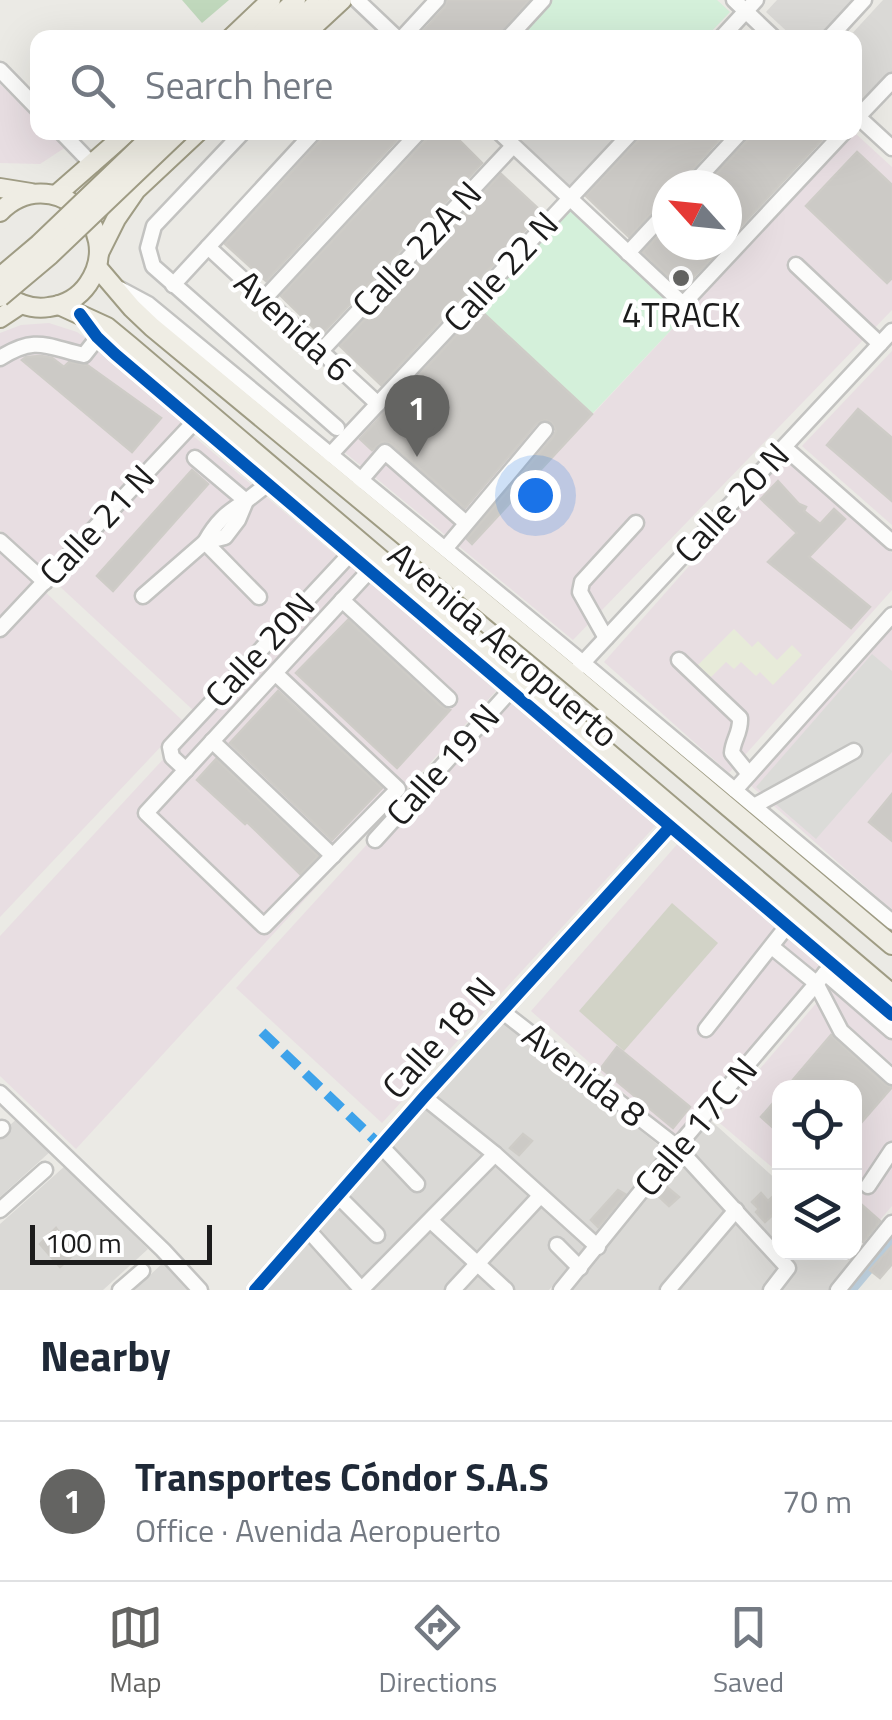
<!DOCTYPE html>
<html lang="en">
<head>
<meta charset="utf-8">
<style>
	:root { --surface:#fff; --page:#f6f6f7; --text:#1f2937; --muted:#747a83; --line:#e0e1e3; --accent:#646462 }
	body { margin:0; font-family:"Titillium Web",sans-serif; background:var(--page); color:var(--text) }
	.controls { position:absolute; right:30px; bottom:30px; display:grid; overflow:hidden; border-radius:20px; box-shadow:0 10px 40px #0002 }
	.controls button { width:90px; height:90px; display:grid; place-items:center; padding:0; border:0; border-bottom:2px solid var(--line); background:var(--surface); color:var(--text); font:50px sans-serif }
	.compass { position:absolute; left:652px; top:170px; width:90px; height:90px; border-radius:50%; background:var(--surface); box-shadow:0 10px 40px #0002; rotate:297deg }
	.scale { position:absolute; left:30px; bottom:25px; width:182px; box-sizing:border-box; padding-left:10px; border:5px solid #1c1c1c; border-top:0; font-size:28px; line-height:35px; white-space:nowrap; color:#1c1c1c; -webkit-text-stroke:8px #fff; paint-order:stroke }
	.you { position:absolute; left:535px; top:495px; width:35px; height:35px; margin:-25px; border:8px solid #fff; border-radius:50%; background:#1a73e8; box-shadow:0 0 0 15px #1a73e833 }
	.badge { display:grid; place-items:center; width:65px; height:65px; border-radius:50%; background:var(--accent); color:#fff; font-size:32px; font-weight:700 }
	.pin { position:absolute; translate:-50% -82px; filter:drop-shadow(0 2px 5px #0008) }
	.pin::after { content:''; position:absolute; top:52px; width:35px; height:30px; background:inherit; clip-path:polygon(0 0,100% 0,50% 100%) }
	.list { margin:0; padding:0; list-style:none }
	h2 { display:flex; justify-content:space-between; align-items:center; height:130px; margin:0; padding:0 40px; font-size:42px }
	h2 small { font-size:32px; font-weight:400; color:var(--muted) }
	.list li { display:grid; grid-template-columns:65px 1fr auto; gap:30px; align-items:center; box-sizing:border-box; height:160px; padding:0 40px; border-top:2px solid var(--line) }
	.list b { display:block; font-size:38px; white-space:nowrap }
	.list p { margin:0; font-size:32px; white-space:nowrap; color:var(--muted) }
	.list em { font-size:32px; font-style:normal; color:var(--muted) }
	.icon { flex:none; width:55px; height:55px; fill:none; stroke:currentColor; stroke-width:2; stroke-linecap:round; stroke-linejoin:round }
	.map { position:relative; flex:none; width:892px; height:1290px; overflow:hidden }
	.search { position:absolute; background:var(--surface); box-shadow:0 10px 40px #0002; left:30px; right:30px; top:30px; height:110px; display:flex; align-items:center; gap:25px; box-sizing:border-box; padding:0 35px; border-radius:20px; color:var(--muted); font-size:38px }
	.sheet { height:290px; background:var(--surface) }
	nav { display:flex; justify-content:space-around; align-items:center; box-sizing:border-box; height:140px; border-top:2px solid var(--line); background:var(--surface); font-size:28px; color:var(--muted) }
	nav a { display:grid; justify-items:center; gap:5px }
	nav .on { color:var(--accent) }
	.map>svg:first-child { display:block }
	.residential { fill:#dad9d6 }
	.industrial { fill:#e8dee2 }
	.construction { fill:#d2d3c7 }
	.farmland { fill:#e7ebd9 }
	.forest { fill:#c0d8bc }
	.park { fill:#d4f0da }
	.parking { fill:#dbdbd8 }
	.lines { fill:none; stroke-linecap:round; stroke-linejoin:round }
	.canal { stroke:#bbcedc; stroke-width:12 }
	.building { fill:#cccac6; stroke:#ceccc7; stroke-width:2.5 }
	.minor-casing { stroke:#c3c3c1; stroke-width:19 }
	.major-casing { stroke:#9f9c84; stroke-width:22 }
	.minor { stroke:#fcfcfb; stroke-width:14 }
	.major { stroke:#efede4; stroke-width:18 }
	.major-bridge-casing { stroke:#9f9c84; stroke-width:22; stroke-linecap:butt }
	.major-bridge { stroke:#efede4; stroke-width:18 }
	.quiet { stroke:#3da2ea; stroke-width:10; stroke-dasharray:20 10; stroke-linecap:butt }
	.cycleway-casing { stroke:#fff; stroke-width:19 }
	.cycleway { stroke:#0057b8; stroke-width:12 }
	.poi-dot { fill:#646462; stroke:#fff; stroke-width:4 }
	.labels { text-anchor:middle; stroke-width:9; stroke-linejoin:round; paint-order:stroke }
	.street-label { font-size:35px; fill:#1c1c1c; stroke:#fff }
	.poi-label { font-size:35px; fill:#1c1c1c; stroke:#fff }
</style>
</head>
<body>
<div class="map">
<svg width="892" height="1290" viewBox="0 0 892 1290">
	<rect width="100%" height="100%" fill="#ebeae5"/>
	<!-- residential -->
	<g class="residential">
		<path d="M777 0H853L818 38 793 37 766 12Z"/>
		<path d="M883 0H892V77L864 107 855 98 854 38H848Z"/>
		<path d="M513 133H609L615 139 571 187Z"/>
		<path d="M503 1020 667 1152 549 1290H258Z"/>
		<path d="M19 1117 52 1150 0 1197V1134Z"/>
		<path d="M708 1118 779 1182 780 1252H854L855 1249 863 1257 838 1290H568Z"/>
		<path d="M65 1166 148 1249 103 1290H0V1224Z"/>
		<path d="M164 1262 190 1290H134Z"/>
	</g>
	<!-- industrial -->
	<g class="industrial">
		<path d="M0 84 37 120 38 132 51 133 66 147 40 164 0 163Z"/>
		<path d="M855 133 892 167V310L573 640 343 451 478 307 593 414Z"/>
		<path d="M49 323 77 332 105 352 186 423 43 569 0 530V333L21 325Z"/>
		<path d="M892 351V525L802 446Z"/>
		<path d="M191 434 338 557 194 711 55 582Z"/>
		<path d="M785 458 892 553V590L729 773 604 662Z"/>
		<path d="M0 550 34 581 0 617Z"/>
		<path d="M346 561 496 691 76 1149 0 1076V936Z"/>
		<path d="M44 591 184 722 0 917V638Z"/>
		<path d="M892 622V910L750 785Z"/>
		<path d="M505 693 657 824 382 1123 236 988Z"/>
		<path d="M680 841 824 968 675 1138 531 1011Z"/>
		<path d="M831 986 892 1040V1206L861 1242 855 1236 854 1088H780L779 1173 716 1120Z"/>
	</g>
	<!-- construction -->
	<path class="construction" d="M672 903 718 943 624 1051 579 1011Z"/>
	<!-- farmland -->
	<path class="farmland" d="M734 629 752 647 758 641 777 660 792 645 802 655 773 685 760 672 756 676 741 662 734 669 726 662 711 677 698 665Z"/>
	<!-- forest -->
	<path class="forest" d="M182 0H229L202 23Z"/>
	<!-- park -->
	<g class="park">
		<path d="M553 0H717L730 12 706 37H537L527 28Z"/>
		<path d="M568 208 686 314 592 414 478 307Z"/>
	</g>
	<!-- parking -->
	<path class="parking" d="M872 654 892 671V752L816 839 756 787Z"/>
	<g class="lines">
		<!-- canal -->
		<path class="canal" d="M850 1290 892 1240"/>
	</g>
	<!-- building -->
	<g class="building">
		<path d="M447 0H529L497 38H417L445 7Z"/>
		<path d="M324 132H404L266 281 225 244 322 139Z"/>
		<path d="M429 132H451L482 163 321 335 281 296 427 139Z"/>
		<path d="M642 132H726L684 178 682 185H667V201L659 204 629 237 586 196 640 139Z"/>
		<path d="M751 132H829L727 241V185H706L749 139Z"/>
		<path d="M857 152 892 185V278L887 283 806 206Z"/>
		<path d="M501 174 542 212 381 385 340 346Z"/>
		<path d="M667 227V245H724L682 289 643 252Z"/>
		<path d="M480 310 592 414 472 544 467 539 553 437 556 431 552 423 546 420 537 423 465 508 392 444 382 442 372 450 360 439Z"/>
		<path d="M41 356 52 358 64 367 69 362 87 365 161 418 132 452 22 360 26 357Z"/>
		<path d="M858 409 892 438V501L827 445Z"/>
		<path d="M192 470 208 484 113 591 97 576Z"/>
		<path d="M778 481 799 504 806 507 804 511 820 524 834 509 845 519 809 557 870 607 851 628 768 562 797 533 761 499Z"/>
		<path d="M348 620 442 707 450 710 397 768 296 673Z"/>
		<path d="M278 691 382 788 332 840 230 743Z"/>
		<path d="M216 759 318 856 300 874 247 822 245 824 197 780Z"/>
		<path d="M892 794V841L869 822Z"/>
		<path d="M831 1035 885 1085 892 1087 854 1131V1088H786Z"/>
		<path d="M617 1047 690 1107 673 1128 601 1068Z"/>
		<path d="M780 1095V1134L761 1117Z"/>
		<path d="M523 1134 532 1141 519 1155 510 1148Z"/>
		<path d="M662 1183 679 1197 669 1206 654 1192Z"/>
		<path d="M618 1190 625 1194 598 1227 591 1220Z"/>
		<path d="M780 1190V1208L765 1222 756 1212 759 1209 752 1202 761 1193 768 1201Z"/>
		<path d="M854 1198 880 1221 863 1242 854 1234Z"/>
		<path d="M56 1228 74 1254 60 1267 40 1244Z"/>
		<path d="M892 1246V1264L880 1278 870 1270Z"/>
	</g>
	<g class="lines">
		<defs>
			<g id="minor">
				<path d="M357 0 397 38"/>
				<path d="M734 0 774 38"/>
				<path d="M402 38 437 0"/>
				<path d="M508 38 543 0"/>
				<path d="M721 38 756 0"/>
				<path d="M829 38 864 0"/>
				<path d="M0 70 38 109"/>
				<path d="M855 114 892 148"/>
				<path d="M854 121 892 81"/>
				<path d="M61 132 93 165"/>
				<path d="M243 132 154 226 148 248 153 266 337 428"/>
				<path d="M499 132 683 304 844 132"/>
				<path d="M692 185 741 132"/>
				<path d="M208 247 378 404"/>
				<path d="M628 253 667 211"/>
				<path d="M796 265 880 344"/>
				<path d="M173 285 314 132"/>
				<path d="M120 289 148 304 583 663 892 922"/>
				<path d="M264 299 419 132"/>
				<path d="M84 318 97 337 115 354 892 1015"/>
				<path d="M321 351 513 146"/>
				<path d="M0 358C36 335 47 347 84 355L103 331"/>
				<path d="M784 447 892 542"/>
				<path d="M330 455 632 132"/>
				<path d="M195 458 246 501C227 512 216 522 205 542L259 597"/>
				<path d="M360 481 385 452 466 523"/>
				<path d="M0 541 45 582"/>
				<path d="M445 549 545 430"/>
				<path d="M143 596 205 542 225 537 238 520 246 501 269 483"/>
				<path d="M342 600 449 699"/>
				<path d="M0 629 195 421"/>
				<path d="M606 638 580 592 582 582 636 523"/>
				<path d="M679 660 740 718C741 733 733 739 732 753L749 774"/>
				<path d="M579 667 892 331"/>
				<path d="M275 673 398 789 264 926 146 813 370 570"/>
				<path d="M212 741 333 856"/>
				<path d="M186 770 172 757 170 747 351 553"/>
				<path d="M735 790 892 615"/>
				<path d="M754 806 854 751"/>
				<path d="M375 840 510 691"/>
				<path d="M772 947 816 983 841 1031 892 1077"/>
				<path d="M825 973 892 1031"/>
				<path d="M503 1012 677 1147 788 1268 771 1290"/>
				<path d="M706 1029 787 926"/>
				<path d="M0 1093 163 1250 200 1290"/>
				<path d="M424 1097 495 1154 598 1247"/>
				<path d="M0 1130 2 1128"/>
				<path d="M382 1147 417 1184"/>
				<path d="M868 1186 892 1150"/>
				<path d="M339 1197 377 1235"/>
				<path d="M0 1210 45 1170"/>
				<path d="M431 1221 506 1290"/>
				<path d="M309 1231 362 1290"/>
				<path d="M557 1245 580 1268"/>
				<path d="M120 1290 142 1271"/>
				<path d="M255 1290 424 1097 669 828"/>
				<path d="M361 1290 495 1154"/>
				<path d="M453 1290 540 1196"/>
				<path d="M561 1290 677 1147 833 964"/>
				<path d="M668 1290 736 1210"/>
				<path d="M838 1290 892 1223"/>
			</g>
			<g id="major">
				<path d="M231 38 271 0"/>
				<path d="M256 38 296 0"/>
				<path d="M280 38 320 0"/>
				<path d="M301 38 342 0"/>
				<path d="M0 188 31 193"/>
				<path d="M56 195 128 132"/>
				<path d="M0 212C49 161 128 226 88 284 79 297 65 305 49 307 31 310 13 303 0 289"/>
				<path d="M99 253 116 219 136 190 198 132"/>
				<path d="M97 267 132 308 152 327 572 675 892 945"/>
				<path d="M59 305 107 327 130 346 892 994"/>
				<path d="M0 318 21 304"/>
			</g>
		</defs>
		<!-- minor casing -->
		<use href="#minor" class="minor-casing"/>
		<!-- major casing -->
		<use href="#major" class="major-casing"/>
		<!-- minor -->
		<use href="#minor" class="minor"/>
		<!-- major -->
		<use href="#major" class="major"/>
		<defs>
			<g id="major-bridge">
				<path d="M0 277 39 244 156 132"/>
				<path d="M0 297 50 255 179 132"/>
			</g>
		</defs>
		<!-- major-bridge casing -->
		<use href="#major-bridge" class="major-bridge-casing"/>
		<!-- major-bridge -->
		<use href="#major-bridge" class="major-bridge"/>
		<!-- quiet -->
		<path class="quiet" d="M262 1032 382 1147"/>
		<defs>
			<g id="cycleway">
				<path d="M80 314 97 337 115 354 892 1015"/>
				<path d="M255 1290 424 1097 669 828"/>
			</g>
		</defs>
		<!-- cycleway casing -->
		<use href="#cycleway" class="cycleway-casing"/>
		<!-- cycleway -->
		<use href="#cycleway" class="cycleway"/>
	</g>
	<!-- markers -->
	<circle class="poi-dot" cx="681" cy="278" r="10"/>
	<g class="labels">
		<!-- street labels -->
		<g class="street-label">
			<text transform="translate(417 249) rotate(-47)" y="12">Calle 22A N</text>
			<text transform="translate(501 272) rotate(-47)" y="12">Calle 22 N</text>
			<text transform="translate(293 326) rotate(43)" y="12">Avenida 6</text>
			<text transform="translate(732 503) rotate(-47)" y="12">Calle 20 N</text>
			<text transform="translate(97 525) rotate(-47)" y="12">Calle 21 N</text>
			<text transform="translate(503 645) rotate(41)" y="12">Avenida Aeropuerto</text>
			<text transform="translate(260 650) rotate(-47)" y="12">Calle 20N</text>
			<text transform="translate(443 765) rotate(-48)" y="12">Calle 19 N</text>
			<text transform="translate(439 1038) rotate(-48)" y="12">Calle 18 N</text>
			<text transform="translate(584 1075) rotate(38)" y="12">Avenida 8</text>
			<text transform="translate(696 1127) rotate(-50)" y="12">Calle 17C N</text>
		</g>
		<!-- poi labels -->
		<g class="poi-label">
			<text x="681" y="327">4TRACK</text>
		</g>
	</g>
</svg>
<div class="controls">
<button><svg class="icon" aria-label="locate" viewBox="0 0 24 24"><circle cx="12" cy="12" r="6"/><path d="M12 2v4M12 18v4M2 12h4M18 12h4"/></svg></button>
<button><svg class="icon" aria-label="layers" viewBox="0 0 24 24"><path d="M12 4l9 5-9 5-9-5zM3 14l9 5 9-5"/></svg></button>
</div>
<svg class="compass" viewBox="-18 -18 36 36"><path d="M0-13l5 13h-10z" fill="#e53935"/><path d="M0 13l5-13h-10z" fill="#747a83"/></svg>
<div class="scale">100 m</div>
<div class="you"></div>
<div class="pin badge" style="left:417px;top:457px">1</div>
<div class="search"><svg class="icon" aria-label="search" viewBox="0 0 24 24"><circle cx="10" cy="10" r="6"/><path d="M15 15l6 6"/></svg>Search here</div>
</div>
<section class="sheet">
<h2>Nearby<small></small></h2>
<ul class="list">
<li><span class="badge">1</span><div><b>Transportes Cóndor S.A.S</b><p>Office · Avenida Aeropuerto</p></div><em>70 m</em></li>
</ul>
</section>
<nav>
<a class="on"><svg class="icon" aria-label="map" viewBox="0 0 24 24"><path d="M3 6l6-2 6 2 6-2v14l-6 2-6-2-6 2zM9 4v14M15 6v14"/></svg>Map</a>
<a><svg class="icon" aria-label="directions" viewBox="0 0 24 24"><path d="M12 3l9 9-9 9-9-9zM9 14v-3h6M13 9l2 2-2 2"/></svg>Directions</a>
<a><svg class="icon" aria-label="saved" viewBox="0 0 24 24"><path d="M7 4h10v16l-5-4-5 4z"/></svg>Saved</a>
</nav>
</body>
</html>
